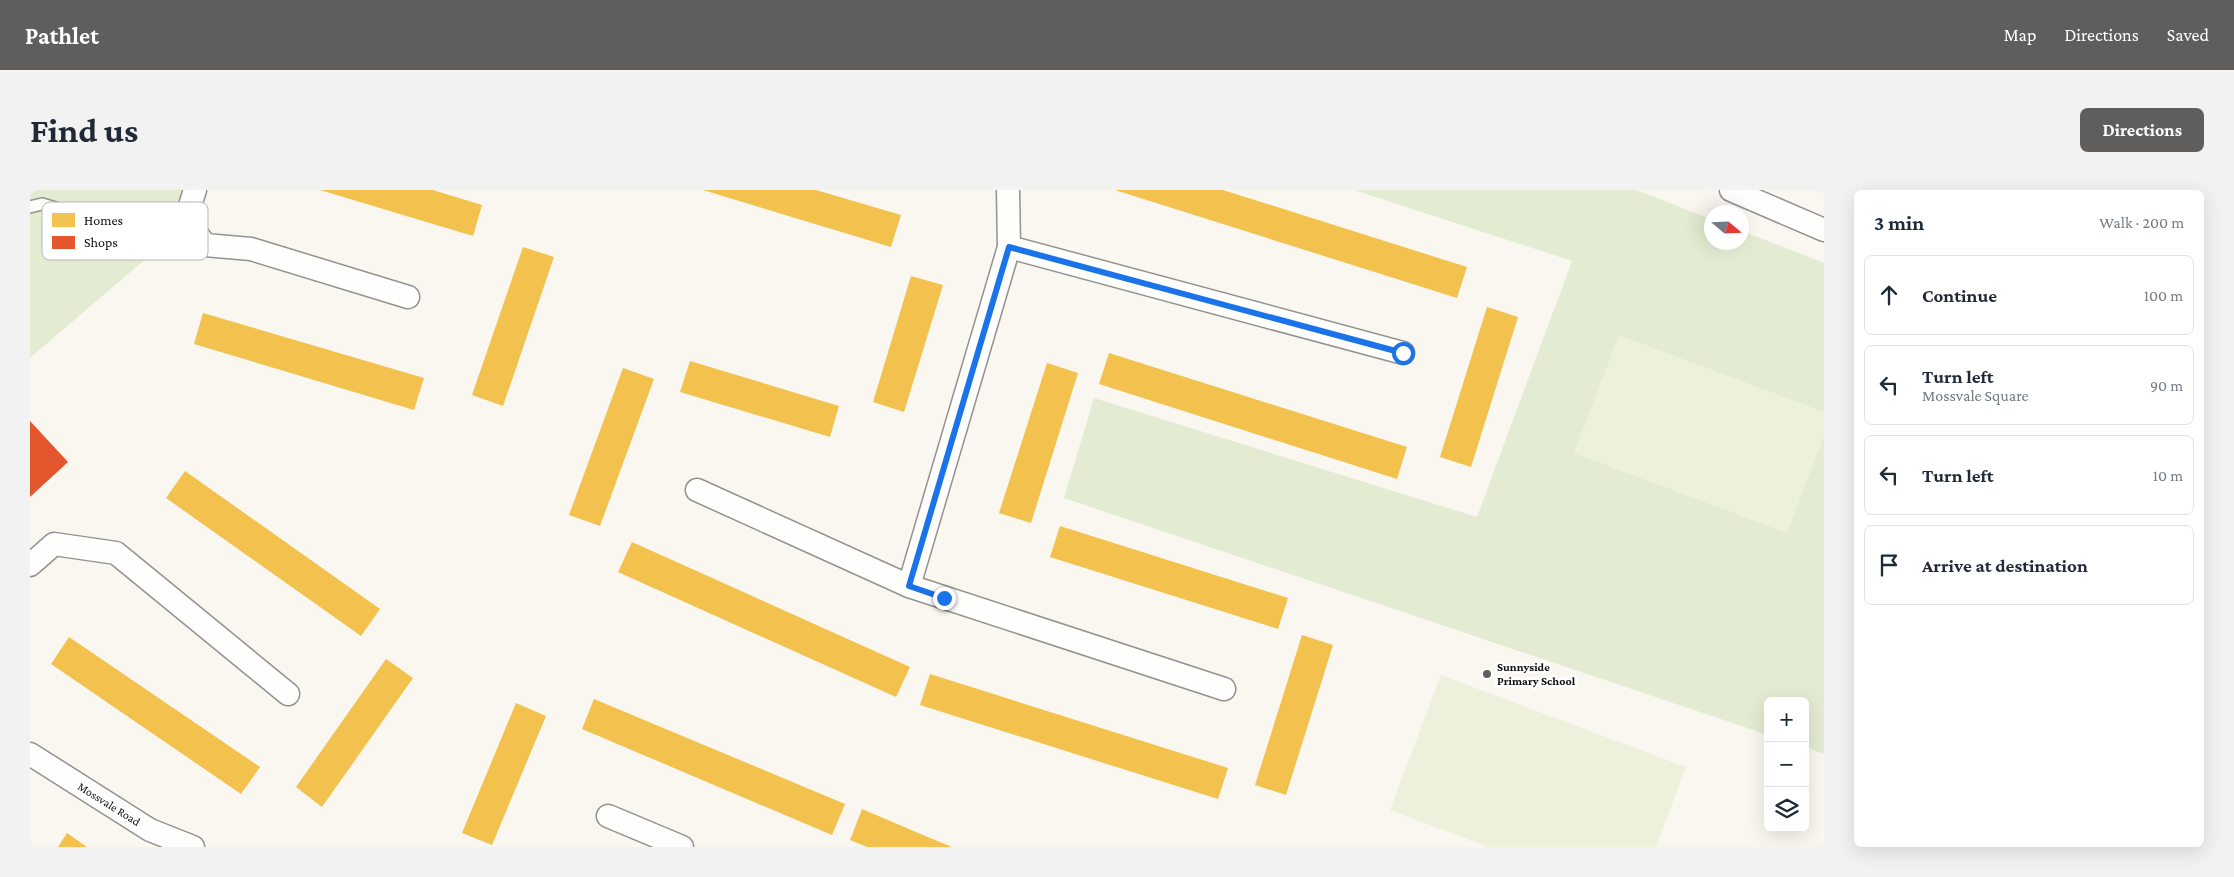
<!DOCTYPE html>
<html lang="en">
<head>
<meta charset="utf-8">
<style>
	:root { --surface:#fff; --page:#f2f2f3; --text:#1f2937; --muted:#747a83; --line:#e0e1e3; --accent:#5f5e5c }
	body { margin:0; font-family:"Crimson Pro",serif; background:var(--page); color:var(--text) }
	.controls { position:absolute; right:15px; bottom:15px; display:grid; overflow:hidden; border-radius:8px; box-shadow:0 5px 20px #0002 }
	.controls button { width:45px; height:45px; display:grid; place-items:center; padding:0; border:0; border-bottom:1px solid var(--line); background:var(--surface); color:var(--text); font:25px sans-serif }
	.compass { position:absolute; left:1674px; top:15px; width:45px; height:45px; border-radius:50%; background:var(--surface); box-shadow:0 5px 20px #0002; rotate:109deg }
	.stop { position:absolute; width:15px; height:15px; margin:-11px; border:4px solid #1a73e8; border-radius:50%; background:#fff }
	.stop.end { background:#1a73e8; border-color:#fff; box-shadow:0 1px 5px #0008 }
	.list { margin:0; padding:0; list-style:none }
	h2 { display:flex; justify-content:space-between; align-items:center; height:65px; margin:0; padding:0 20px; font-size:21px }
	h2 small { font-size:16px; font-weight:400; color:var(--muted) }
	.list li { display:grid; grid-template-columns:32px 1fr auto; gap:15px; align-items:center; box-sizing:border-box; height:80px; margin:0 10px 10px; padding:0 10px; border:1px solid var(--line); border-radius:8px }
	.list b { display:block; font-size:19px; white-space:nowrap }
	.list p { margin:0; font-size:16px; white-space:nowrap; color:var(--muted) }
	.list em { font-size:16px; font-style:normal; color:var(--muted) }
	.icon { flex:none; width:28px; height:28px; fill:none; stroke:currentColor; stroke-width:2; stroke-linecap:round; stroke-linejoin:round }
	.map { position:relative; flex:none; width:1794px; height:657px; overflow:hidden; border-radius:8px }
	header { display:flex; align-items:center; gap:30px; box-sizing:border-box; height:70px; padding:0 25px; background:var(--accent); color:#fff }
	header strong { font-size:24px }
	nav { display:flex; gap:28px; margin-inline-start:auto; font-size:18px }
	.intro { display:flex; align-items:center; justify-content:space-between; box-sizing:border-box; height:120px; padding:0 30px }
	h1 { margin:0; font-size:35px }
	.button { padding:12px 22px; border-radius:8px; background:var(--accent); color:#fff; font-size:18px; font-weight:700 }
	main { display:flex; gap:30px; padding:0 30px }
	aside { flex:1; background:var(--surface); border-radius:8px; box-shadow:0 5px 20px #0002 }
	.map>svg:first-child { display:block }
	.green { fill:#e3ecd2 }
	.pitch { fill:#edf1dc }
	.homes { fill:#f2c14e }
	.shops { fill:#e4572e }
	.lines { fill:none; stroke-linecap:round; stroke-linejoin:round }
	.service-casing { stroke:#93928f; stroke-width:14 }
	.minor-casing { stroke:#93928f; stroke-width:25 }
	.service { stroke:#fefefd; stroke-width:11 }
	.minor { stroke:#fefefd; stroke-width:22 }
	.route { stroke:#1a73e8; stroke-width:6 }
	.poi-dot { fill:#5f5e5c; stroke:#fff; stroke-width:2 }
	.labels { text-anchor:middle; stroke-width:5; stroke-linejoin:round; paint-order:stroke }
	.poi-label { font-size:12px; font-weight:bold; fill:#0c0c0c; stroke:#fff; text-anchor:start }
	.street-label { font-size:12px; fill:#0c0c0c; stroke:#fff }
	.key { fill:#fff; stroke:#b6b6b6; stroke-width:1 }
	.key-label { font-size:14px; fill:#0c0c0c }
</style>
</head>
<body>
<header>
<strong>Pathlet</strong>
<nav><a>Map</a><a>Directions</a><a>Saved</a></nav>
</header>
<div class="intro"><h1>Find us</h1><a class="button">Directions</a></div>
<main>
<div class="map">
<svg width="1794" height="657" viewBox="0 0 1794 657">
	<rect width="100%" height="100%" fill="#faf7f0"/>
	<!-- green -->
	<g class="green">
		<path d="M0 0H162L146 43 0 168Z"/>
		<path d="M1324 0H1606L1681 29 1682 52H1712V41L1794 73V564L1775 557V511H1738V545L1034 308 1064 208 1447 327 1542 71Z"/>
	</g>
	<!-- pitch -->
	<g class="pitch">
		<path d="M1589 145 1794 222V246L1757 343 1544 263Z"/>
		<path d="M1411 485 1656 577 1626 657H1458L1360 620Z"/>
	</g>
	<!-- homes -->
	<g class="homes">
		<path d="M290 0H403L452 15 443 46Z"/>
		<path d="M673 0H786L871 25 861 57Z"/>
		<path d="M1085 0H1193L1437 77 1427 108Z"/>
		<path d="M493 57 524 67 473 216 442 205Z"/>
		<path d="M881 86 913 95 874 222 843 212Z"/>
		<path d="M1457 117 1488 127 1441 277 1410 267Z"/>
		<path d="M173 123 394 188 384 220 164 154Z"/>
		<path d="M1079 163 1377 257 1367 289 1069 194Z"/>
		<path d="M660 171 809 216 800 247 650 202Z"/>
		<path d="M1017 173 1048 183 1001 333 969 323Z"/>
		<path d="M593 178 624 189 570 336 539 325Z"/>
		<path d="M155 281 350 419 331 446 136 308Z"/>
		<path d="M1030 336 1258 408 1248 439 1020 367Z"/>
		<path d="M602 352 880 477 866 507 588 382Z"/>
		<path d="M1272 445 1303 455 1256 605 1225 595Z"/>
		<path d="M39 447 230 577 211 604 21 474Z"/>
		<path d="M356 469 383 488 292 617 266 597Z"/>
		<path d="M900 484 1198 578 1188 609 890 515Z"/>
		<path d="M564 509 815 614 802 645 552 539Z"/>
		<path d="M486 513 516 526 462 655 432 643Z"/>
		<path d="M832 619 893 645 922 657H837L820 650Z"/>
		<path d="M37 643 57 657H28Z"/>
	</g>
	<!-- shops -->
	<path class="shops" d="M0 231 38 272 0 307Z"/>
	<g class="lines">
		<defs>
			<path id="service" d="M0 17 12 14 118 45 156 28"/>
			<g id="minor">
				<path d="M165 0 156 28 175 55 221 59 378 107"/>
				<path d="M1701 0 1794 40"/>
				<path d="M979 57 1373 163"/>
				<path d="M667 300 879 396 1194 499"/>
				<path d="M0 375 24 354 86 363 258 504"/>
				<path d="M879 396 979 57 978 0"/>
				<path d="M0 564 120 640 163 657"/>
				<path d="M578 626 652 657"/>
			</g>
		</defs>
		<!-- service casing -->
		<use href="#service" class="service-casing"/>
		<!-- minor casing -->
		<use href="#minor" class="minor-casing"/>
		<!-- service -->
		<use href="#service" class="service"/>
		<!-- minor -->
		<use href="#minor" class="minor"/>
	</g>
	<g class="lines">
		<!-- route -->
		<path class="route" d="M914 408 879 396 979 57 1373 163"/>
	</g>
	<!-- markers -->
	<circle class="poi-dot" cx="1457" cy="484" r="5"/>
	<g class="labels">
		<!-- poi labels -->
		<g class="poi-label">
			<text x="1467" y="481">Sunnyside<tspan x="1467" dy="14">Primary School</tspan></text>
		</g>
		<!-- street labels -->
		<g class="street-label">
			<text transform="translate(79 614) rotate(32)" y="4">Mossvale Road</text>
		</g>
	</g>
	<!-- legend -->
	<rect x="12" y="12" width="166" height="58" rx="8" class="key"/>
	<rect x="22" y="23" width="23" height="14" fill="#f2c14e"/>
	<rect x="22" y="46" width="23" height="13" fill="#e4572e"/>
	<g class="key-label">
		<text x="54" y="35">Homes</text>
		<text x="54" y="57">Shops</text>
	</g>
</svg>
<div class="controls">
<button>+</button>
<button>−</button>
<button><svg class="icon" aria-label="layers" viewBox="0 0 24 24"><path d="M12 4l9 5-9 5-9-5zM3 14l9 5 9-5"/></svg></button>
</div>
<svg class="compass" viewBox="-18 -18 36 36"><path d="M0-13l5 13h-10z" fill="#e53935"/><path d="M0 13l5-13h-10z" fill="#747a83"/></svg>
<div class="stop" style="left:1373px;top:163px"></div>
<div class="stop end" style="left:914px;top:408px"></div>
</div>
<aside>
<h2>3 min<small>Walk · 200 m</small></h2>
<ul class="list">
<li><svg class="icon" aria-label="ahead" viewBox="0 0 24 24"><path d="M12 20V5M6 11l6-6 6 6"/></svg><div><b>Continue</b></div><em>100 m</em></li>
<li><svg class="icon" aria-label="left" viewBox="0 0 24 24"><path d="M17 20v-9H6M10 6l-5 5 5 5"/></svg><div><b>Turn left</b><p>Mossvale Square</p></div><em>90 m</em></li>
<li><svg class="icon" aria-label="left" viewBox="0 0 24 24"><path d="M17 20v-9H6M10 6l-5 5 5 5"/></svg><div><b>Turn left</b></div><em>10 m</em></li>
<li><svg class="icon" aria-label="arrive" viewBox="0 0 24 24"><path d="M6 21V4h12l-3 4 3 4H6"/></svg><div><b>Arrive at destination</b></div></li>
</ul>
</aside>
</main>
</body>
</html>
